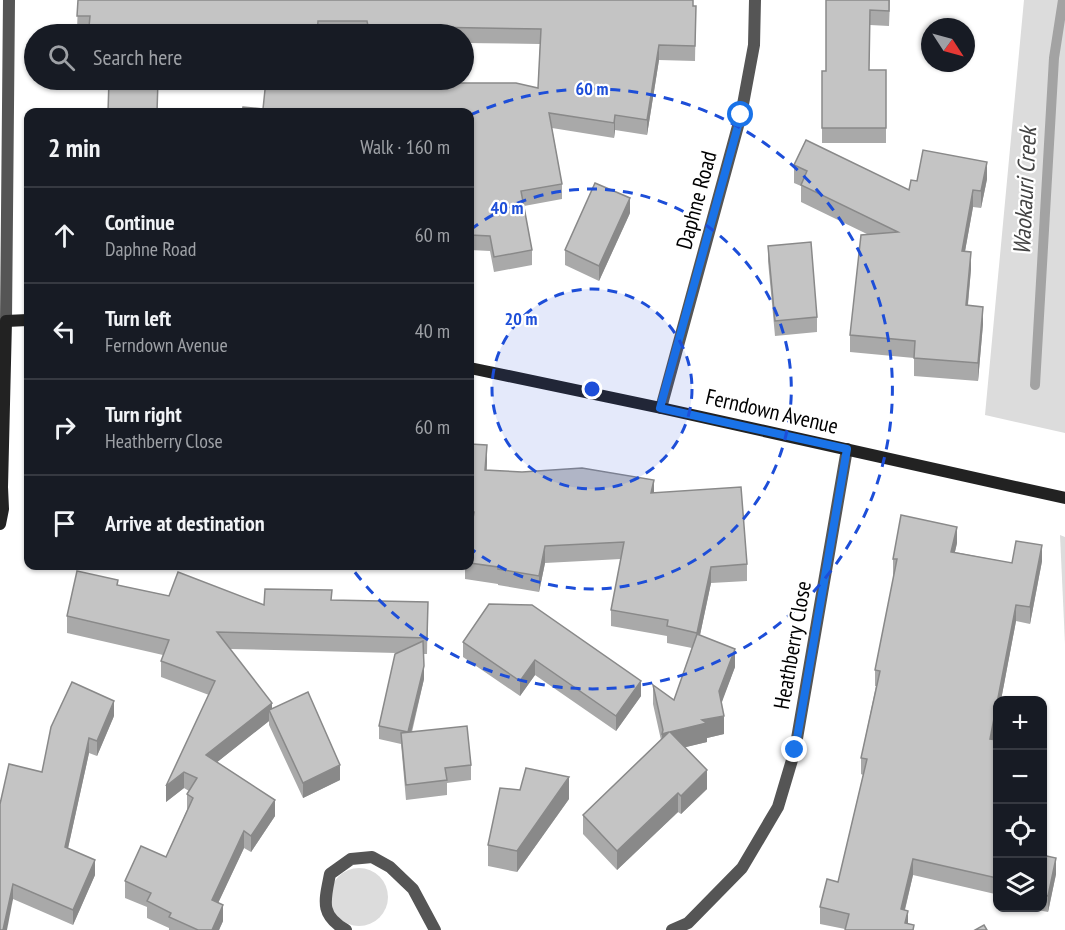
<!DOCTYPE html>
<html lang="en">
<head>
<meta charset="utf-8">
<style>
	:root { --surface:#171b24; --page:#20242c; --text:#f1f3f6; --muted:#9ea1a6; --line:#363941 }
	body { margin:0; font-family:"PT Sans Narrow",sans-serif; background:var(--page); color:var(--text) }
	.controls { position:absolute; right:18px; bottom:18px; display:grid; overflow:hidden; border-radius:12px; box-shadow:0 2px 4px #0004 }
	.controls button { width:54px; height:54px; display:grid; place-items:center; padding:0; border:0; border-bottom:2px solid var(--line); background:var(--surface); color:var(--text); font:30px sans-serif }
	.compass { position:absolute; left:921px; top:18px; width:54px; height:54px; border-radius:50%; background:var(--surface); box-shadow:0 2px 4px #0004; rotate:126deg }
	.stop { position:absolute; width:18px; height:18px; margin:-14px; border:4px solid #1a73e8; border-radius:50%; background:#fff }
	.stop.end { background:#1a73e8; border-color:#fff; box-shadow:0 2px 6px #0008 }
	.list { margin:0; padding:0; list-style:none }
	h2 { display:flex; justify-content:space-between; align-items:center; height:78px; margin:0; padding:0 24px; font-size:26px }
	h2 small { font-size:20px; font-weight:400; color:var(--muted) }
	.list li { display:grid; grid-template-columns:39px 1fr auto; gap:18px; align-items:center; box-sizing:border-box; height:96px; padding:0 24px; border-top:2px solid var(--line) }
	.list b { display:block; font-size:22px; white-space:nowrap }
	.list p { margin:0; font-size:20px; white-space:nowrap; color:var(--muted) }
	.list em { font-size:20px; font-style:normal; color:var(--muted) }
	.icon { flex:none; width:33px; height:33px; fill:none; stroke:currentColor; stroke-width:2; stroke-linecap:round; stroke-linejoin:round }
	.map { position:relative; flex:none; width:1065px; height:930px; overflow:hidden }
	.search { position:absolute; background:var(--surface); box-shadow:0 2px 4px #0004; left:24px; top:24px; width:450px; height:66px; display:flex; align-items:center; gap:15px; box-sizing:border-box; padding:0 21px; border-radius:33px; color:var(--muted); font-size:22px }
	.panel { position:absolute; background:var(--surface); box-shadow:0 2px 4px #0004; left:24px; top:108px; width:450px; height:462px; border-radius:12px }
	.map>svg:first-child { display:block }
	.green { fill:#dcdcdc }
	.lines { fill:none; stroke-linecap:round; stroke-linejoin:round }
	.stream { stroke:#a3a3a3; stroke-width:10 }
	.minor { stroke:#555; stroke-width:12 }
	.secondary { stroke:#222; stroke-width:12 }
	.wall { fill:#a9a9a9 }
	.shaded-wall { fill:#898989 }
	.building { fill:#c4c4c4; stroke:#898989; stroke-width:1.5 }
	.route { stroke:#1a73e8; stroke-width:8 }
	.ring { fill:none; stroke:#1d4ed8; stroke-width:3; stroke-dasharray:10 8 }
	.labels { text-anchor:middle; stroke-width:4.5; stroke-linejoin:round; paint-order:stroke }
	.street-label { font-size:22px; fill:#000; stroke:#fff }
	.water-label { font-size:24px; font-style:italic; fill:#444; stroke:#fff }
	.centre { fill:#1d4ed8; stroke:#fff; stroke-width:3 }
	.ring-label { font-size:18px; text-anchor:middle; font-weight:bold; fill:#1d4ed8; stroke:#fff; stroke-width:4.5; stroke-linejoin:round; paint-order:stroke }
</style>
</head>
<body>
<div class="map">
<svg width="1065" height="930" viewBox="0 0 1065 930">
	<rect width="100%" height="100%" fill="#fff"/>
	<!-- green -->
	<g class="green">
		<path d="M1024 0H1065V433L985 415Z"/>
		<path d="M1060 535 1065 537V644Z"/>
		<circle cx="359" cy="897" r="29"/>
	</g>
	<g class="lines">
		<!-- stream -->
		<path class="stream" d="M1035 385 1054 58 1063 0"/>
		<!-- minor -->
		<g class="minor">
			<path d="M6 321 9 0"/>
			<path d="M661 408 741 115 754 45 755 0"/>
			<path d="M346 930C319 915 325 900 330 874L351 859 372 857 390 867 413 889 435 930"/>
			<path d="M672 930 688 923 742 868 778 807 795 750 847 449"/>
		</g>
		<!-- secondary -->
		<g class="secondary">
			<path d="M470 368 661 408 1065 498"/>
			<path d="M0 524 3 509 2 487 6 321 28 320"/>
		</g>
	</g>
	<!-- wall -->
	<g class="wall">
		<path d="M78 0 696 6 695 61 659 60 647 135 615 130 614 138 552 128 562 184V199L524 206 532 250V265L494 272 490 251 470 250V112L263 109 374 83 538 88 540 44 464 43V34H89V31H77Z"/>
		<path d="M826 0H890L889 26 870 25 869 70H886V143H822V71H826Z"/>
		<path d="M794 165 909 190 917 181 987 179 981 208 973 207 965 251 971 269 968 305 983 324 978 381 914 376V358L850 352V335L869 235 801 202V186L794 183Z"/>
		<path d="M630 213 599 281 565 265V250Z"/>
		<path d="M768 246 817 317V332L775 336 768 261Z"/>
		<path d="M470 444 487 462V470L654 493 747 564V581L711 583 700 635 735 667 721 703 724 734 707 738V742L685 747 707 789 681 814 678 812 617 870 583 834V815L661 740 653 704V685L674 700 692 648 667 643V636L611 626V610L621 559 545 563 539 592 498 585V584L465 579V566H470V537L471 528H470Z"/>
		<path d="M957 543 955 552 1012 563 1042 561 1030 624 1016 621 1001 700H998V718L993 739 998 740V901H995V894L913 875 905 910 908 924 914 930 845 929 820 924V907L838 882 863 775 861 774V758L876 686H875V670L894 575H893V559Z"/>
		<path d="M382 566H410L409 570Z"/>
		<path d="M118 585 169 596 264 605 332 600 428 602 427 654H423L424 679 412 732 471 765V780L447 783V795L406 800 401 744 379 739V726L397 653 230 649 272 709 340 780 303 798 269 725V721L217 762 275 816 251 852 244 848 218 903 223 921 219 930H169V928L147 918V907L125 898V881L166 857 187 810V794L189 791 184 788 166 802 209 695 161 677V661L163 655 67 633V616Z"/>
		<path d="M532 605 641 696 616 731 535 675 520 696 463 657V642Z"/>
		<path d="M114 716 97 756 89 753 68 848 95 875 73 925 13 899 0 930 42 772Z"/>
		<path d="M569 799 517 872 488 866V845Z"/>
		<path d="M1042 855 1056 874 1048 912 1027 908H1042Z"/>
	</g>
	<!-- shaded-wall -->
	<g class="shaded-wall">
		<path d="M659 45V60L647 135V120Z"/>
		<path d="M615 115V130L614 138V123Z"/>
		<path d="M987 162V179L981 208V191Z"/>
		<path d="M973 190V207L962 268V251Z"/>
		<path d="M630 198V213L599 281V266Z"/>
		<path d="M971 252V269L966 323V305Z"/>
		<path d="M983 307V324L978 381V363Z"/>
		<path d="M487 445V462L485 486V470Z"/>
		<path d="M654 480V496L651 493Z"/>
		<path d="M957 527V543L951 568V552Z"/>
		<path d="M1042 545V561L1030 624V607Z"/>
		<path d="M545 546V563L539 592V576Z"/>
		<path d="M711 567V583L697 649V633Z"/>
		<path d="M1016 605V621L1001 700H998Z"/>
		<path d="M735 649V667L719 710V691Z"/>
		<path d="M535 660V675L520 696V681Z"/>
		<path d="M424 666V679L408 745V732Z"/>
		<path d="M641 681V696L616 731V716Z"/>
		<path d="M114 701V716L97 756V741Z"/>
		<path d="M998 702V718L990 755V739Z"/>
		<path d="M272 703V715L269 710V721L206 771V755Z"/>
		<path d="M724 716V734L707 738V742L670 751V732L702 720Z"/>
		<path d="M669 732 662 753V734Z"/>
		<path d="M89 738V753L65 862V847Z"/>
		<path d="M340 765V780L303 798V783Z"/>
		<path d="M707 770V789L681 814V796Z"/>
		<path d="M184 772V788L166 802V786Z"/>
		<path d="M569 777V799L517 872V851Z"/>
		<path d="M678 793V812L617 870V851Z"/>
		<path d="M275 800V816L251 852V836Z"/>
		<path d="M244 831V848L212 916V900Z"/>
		<path d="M1056 858V874L1048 912V896Z"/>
		<path d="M913 859V875L901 925V909Z"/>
		<path d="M95 860V875L73 925V910Z"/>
		<path d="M13 884V899L7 930H3Z"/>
		<path d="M223 905V921L219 930H212Z"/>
		<path d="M908 911V927L905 923Z"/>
	</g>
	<!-- building -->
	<g class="building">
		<path d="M78 0H693V6H696L695 46 659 45 647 120 615 115 614 123 549 113 562 184 521 191 532 250 494 257 490 236 470 235V112H242L243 107 263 109 266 80H374V83H516L538 88 541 29 368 26 367 21H318L317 34H270L271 28 159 27V34H109L110 28 89 27 90 16H77Z"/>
		<path d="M826 0H889V11L870 10 869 70H886V128H822V71H826Z"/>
		<path d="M109 80H158L157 112H108Z"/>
		<path d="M806 140 909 190 911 180 917 181 923 150 987 162 981 191 973 190 962 251 971 252 966 305 983 307 978 363 914 358 915 341 850 335 861 235 898 232 801 185 807 171 794 165Z"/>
		<path d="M595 183 630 198 599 266 565 250Z"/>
		<path d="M811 242 817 317 775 321 768 246Z"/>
		<path d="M470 444 487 445 485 470 522 472 582 468 654 480 651 493 741 487 747 564 711 567 697 633 667 626 668 620 611 610 624 542 545 546 539 576 498 569V567L470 563V537L474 512 470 511Z"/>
		<path d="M901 515 957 527 951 552 1012 563 1016 541 1042 545 1030 607 1016 605 990 739 998 740V885H995L997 878 913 859 901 909 908 911 905 923 914 925 913 930H845L849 914 820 907 827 879 838 882 867 759 861 758 880 671 875 670 897 559H893Z"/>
		<path d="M77 571 118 580 117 585 169 596 178 572 264 605 265 589 332 590 331 600 428 602 427 638 217 632 272 703 206 755 275 800 251 836 244 831 212 900 223 905 212 930H198L169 917 171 913 147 901 151 893 125 881 141 846 166 857 193 798 187 794 197 778 184 772 166 786 215 681 161 661 169 640 67 616Z"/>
		<path d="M489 604 532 605 641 681 616 716 535 660 520 681 463 642Z"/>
		<path d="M697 634 735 649 719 691 724 716 702 720 707 723 670 732 707 770 681 796 678 793 617 851 583 815 669 732 662 734 663 730 653 685 674 700Z"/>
		<path d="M423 641 424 666 408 732 379 726 395 654Z"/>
		<path d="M72 682 114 701 97 741 89 738 65 847 95 860 73 910 13 884 3 930H0V804L9 764 42 772 51 727Z"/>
		<path d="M308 692 340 765 303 783 269 710Z"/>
		<path d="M467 726 471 765 445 768 447 780 406 785 401 733Z"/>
		<path d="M526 768 569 777 517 851 488 845 500 788 520 790Z"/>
		<path d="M1042 855 1056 858 1048 896 1042 895Z"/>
		<path d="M984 925 987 930H975Z"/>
	</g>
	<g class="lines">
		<!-- route -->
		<path class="route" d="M741 115 660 408 847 449 795 750"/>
	</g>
	<!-- distance rings -->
	<circle cx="592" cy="389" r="100" fill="#1d4ed8" fill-opacity=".12"/>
	<g class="ring">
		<circle cx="592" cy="389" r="100"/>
		<path d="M470 230A200 200 0 1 1 470 548"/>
		<path d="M470 115A300 300 0 1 1 351 567"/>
	</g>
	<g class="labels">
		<!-- street labels -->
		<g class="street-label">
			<text transform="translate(696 200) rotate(-75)" y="8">Daphne Road</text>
			<text transform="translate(772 411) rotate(13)" y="8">Ferndown Avenue</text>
			<text transform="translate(792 645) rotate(-80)" y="8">Heathberry Close</text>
		</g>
		<!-- water labels -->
		<g class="water-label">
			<text transform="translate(1025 191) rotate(-87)" y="8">Waokauri Creek</text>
		</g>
	</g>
	<circle cx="592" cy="389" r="9" class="centre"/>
	<g class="ring-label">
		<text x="592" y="95">60 m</text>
		<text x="507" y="214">40 m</text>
		<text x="521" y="325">20 m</text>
	</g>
</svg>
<div class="controls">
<button>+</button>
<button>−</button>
<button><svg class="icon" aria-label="locate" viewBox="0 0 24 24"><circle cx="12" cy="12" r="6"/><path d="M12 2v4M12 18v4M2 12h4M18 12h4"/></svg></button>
<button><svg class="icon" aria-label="layers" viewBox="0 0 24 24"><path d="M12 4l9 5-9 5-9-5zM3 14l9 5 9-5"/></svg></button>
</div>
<svg class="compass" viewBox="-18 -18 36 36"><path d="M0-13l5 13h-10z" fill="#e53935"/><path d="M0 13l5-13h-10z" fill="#9ea1a6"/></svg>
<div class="stop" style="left:741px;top:115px"></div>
<div class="stop end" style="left:795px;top:750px"></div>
<div class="search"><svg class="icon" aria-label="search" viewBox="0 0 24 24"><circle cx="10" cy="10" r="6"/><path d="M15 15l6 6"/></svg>Search here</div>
<section class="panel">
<h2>2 min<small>Walk · 160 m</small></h2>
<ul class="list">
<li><svg class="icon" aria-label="ahead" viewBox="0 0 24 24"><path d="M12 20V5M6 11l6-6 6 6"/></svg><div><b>Continue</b><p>Daphne Road</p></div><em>60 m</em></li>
<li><svg class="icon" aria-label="left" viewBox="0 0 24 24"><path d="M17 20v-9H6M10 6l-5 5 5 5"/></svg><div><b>Turn left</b><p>Ferndown Avenue</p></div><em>40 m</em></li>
<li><svg class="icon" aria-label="right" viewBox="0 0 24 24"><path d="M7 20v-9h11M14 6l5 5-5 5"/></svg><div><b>Turn right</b><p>Heathberry Close</p></div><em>60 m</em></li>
<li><svg class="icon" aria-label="arrive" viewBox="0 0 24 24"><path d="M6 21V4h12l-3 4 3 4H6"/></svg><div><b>Arrive at destination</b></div></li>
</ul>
</section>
</div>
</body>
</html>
